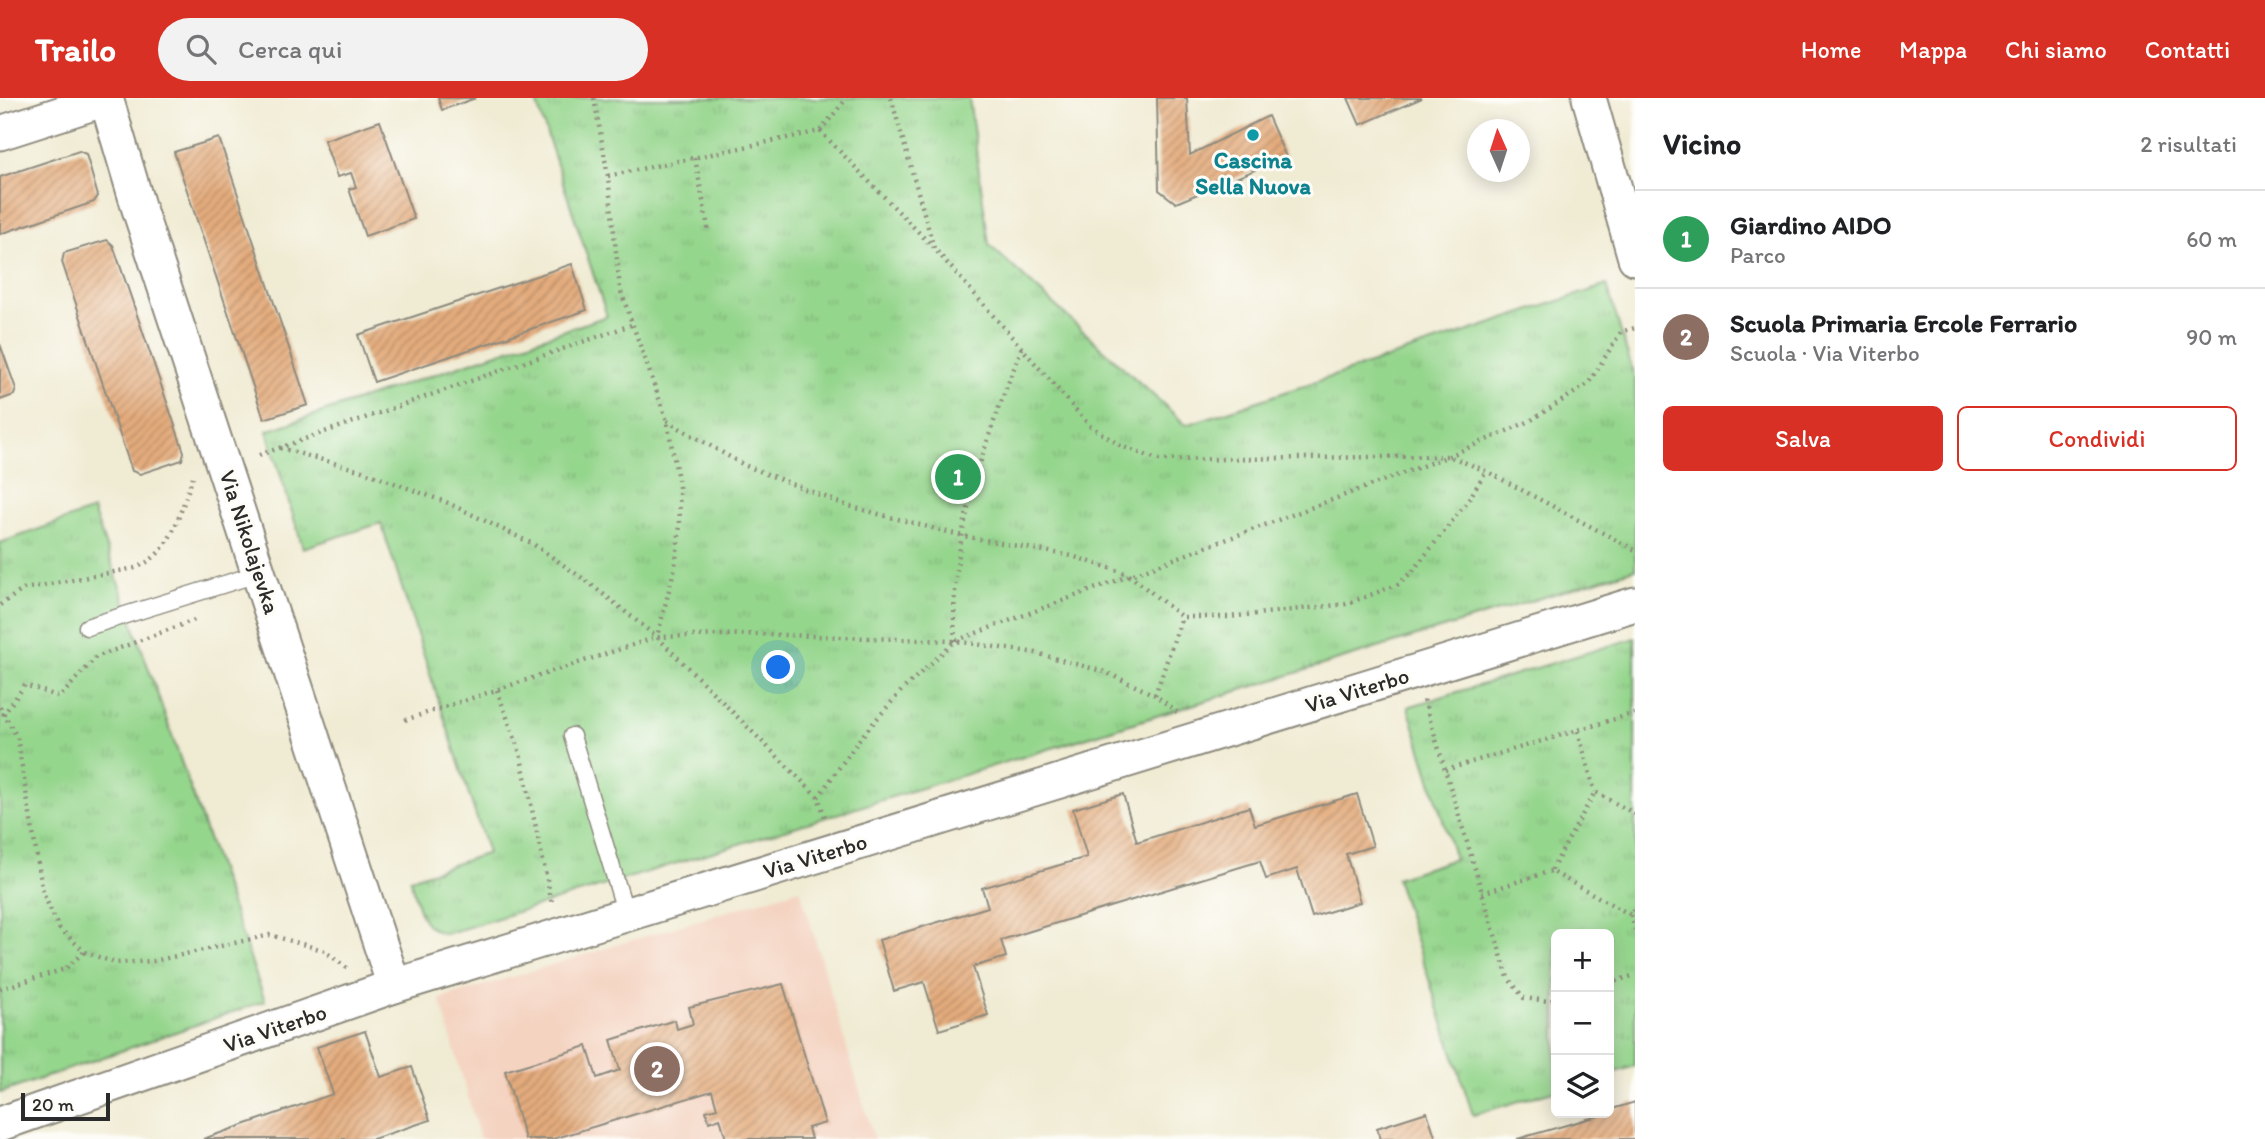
<!DOCTYPE html>
<html lang="it">
<head>
<meta charset="utf-8">
<style>
	:root { --surface:#fff; --page:#f2f2f2; --text:#202124; --muted:#757577; --line:#e0e0e0; --accent:#d93025 }
	body { margin:0; font-family:Itim,sans-serif; background:var(--page); color:var(--text) }
	.controls { position:absolute; right:21px; bottom:21px; display:grid; overflow:hidden; border-radius:10px; box-shadow:0 4px 18px #0003 }
	.controls button { width:63px; height:63px; display:grid; place-items:center; padding:0; border:0; border-bottom:2px solid var(--line); background:var(--surface); color:var(--text); font:35px sans-serif }
	.compass { position:absolute; left:1467px; top:21px; width:63px; height:63px; border-radius:50%; background:var(--surface); box-shadow:0 4px 18px #0003; rotate:357deg }
	.scale { position:absolute; left:21px; bottom:18px; width:89px; box-sizing:border-box; padding-left:7px; border:4px solid #2b2b2b; border-top:0; font-size:19px; line-height:24px; white-space:nowrap; color:#2b2b2b; -webkit-text-stroke:5px #fdfcf7; paint-order:stroke }
	.you { position:absolute; left:779px; top:570px; width:24px; height:24px; margin:-18px; border:5px solid #fff; border-radius:50%; background:#1a73e8; box-shadow:0 0 0 10px #1a73e833 }
	.badge { display:grid; place-items:center; width:46px; height:46px; border-radius:50%; background:var(--accent); color:#fff; font-size:23px; font-weight:700 }
	.pin { position:absolute; translate:-50% -50%; border:4px solid #fff; box-shadow:0 2px 7px #0006 }
	.list { margin:0; padding:0; list-style:none }
	h2 { display:flex; justify-content:space-between; align-items:center; height:91px; margin:0; padding:0 28px; font-size:30px }
	h2 small { font-size:23px; font-weight:400; color:var(--muted) }
	.list li { display:grid; grid-template-columns:46px 1fr auto; gap:21px; align-items:center; box-sizing:border-box; height:98px; padding:0 28px; border-top:2px solid var(--line) }
	.list b { display:block; font-size:26px; white-space:nowrap }
	.list p { margin:0; font-size:23px; white-space:nowrap; color:var(--muted) }
	.list em { font-size:23px; font-style:normal; color:var(--muted) }
	.actions { display:flex; gap:14px; padding:21px 28px }
	.actions a { flex:1; padding:16px 0; border:2px solid var(--accent); border-radius:10px; text-align:center; font-size:24px; color:var(--accent) }
	.actions .main { background:var(--accent); color:#fff }
	.icon { flex:none; width:38px; height:38px; fill:none; stroke:currentColor; stroke-width:2; stroke-linecap:round; stroke-linejoin:round }
	.map { position:relative; flex:none; width:1635px; height:1041px; overflow:hidden }
	header { display:flex; align-items:center; gap:42px; box-sizing:border-box; height:98px; padding:0 35px; background:var(--accent); color:#fff }
	header strong { font-size:33px }
	nav { display:flex; gap:38px; margin-inline-start:auto; font-size:24px }
	.search { width:490px; height:63px; background:var(--page); display:flex; align-items:center; gap:18px; box-sizing:border-box; padding:0 24px; border-radius:38px; color:var(--muted); font-size:26px }
	main { display:flex }
	aside { flex:1; background:var(--surface) }
	.map>svg:first-child { display:block }
	.built { fill:#f4d3c1 }
	.park { fill:url(#park-tufts); stroke:#60805c; stroke-width:2 }
	.building { fill:url(#building-hatch) }
	.lines { fill:none; stroke-linecap:round; stroke-linejoin:round }
	.service-casing { stroke:#8e8b7f; stroke-width:19 }
	.minor-casing { stroke:#8e8b7f; stroke-width:37 }
	.path { stroke:#8e8b7f; stroke-width:4.5; stroke-dasharray:2 5; stroke-linecap:butt }
	.service { stroke:#fff; stroke-width:16 }
	.minor { stroke:#fff; stroke-width:33 }
	.culture-dot { fill:#0f9aa8; stroke:#fdfcf7; stroke-width:2.5 }
	.labels { text-anchor:middle; stroke-width:6; stroke-linejoin:round; paint-order:stroke }
	.culture-label { font-size:23px; font-weight:bold; fill:#0d838f; stroke:#fdfcf7 }
	.street-label { font-size:23px; fill:#2b2b2b; stroke:#fdfcf7 }
</style>
</head>
<body>
<header>
<strong>Trailo</strong>
<div class="search"><svg class="icon" aria-label="search" viewBox="0 0 24 24"><circle cx="10" cy="10" r="6"/><path d="M15 15l6 6"/></svg>Cerca qui</div>
<nav><a>Home</a><a>Mappa</a><a>Chi siamo</a><a>Contatti</a></nav>
</header>
<main>
<div class="map">
<svg width="1635" height="1041" viewBox="0 0 1635 1041">
	<defs>
		<pattern id="park-tufts" width="24" height="20" patternUnits="userSpaceOnUse" patternTransform="scale(1.75)"><rect width="24" height="20" fill="#95d68d"/><path d="M3 7l-1-3M5 7V3M7 7l1-3M15 17l-1-3M17 17v-4M19 17l1-3" fill="none" stroke="#81b87a"/></pattern>
		<pattern id="building-hatch" width="6" height="6" patternUnits="userSpaceOnUse" patternTransform="scale(1.75)"><rect width="6" height="6" fill="#e4ac7d"/><path d="M-1 1l2-2M0 6l6-6M5 7l2-2" fill="none" stroke="#b98c67"/></pattern>
	</defs>
	<rect width="100%" height="100%" fill="#fdfcf7"/>
	<filter id="ink" filterUnits="userSpaceOnUse"><feTurbulence type="fractalNoise" baseFrequency=".0143" numOctaves="2"/><feDisplacementMap in="SourceGraphic" scale="14" xChannelSelector="R" yChannelSelector="G"/><feConvolveMatrix kernelMatrix="1 2 1 2 8 2 1 2 1" color-interpolation-filters="sRGB"/></filter>
	<filter id="wash" filterUnits="userSpaceOnUse"><feTurbulence type="fractalNoise" baseFrequency=".00686" numOctaves="4" result="noise"/><feDisplacementMap in="SourceGraphic" scale="28" xChannelSelector="R" yChannelSelector="G"/><feGaussianBlur stdDeviation="1.57" result="paint"/><feColorMatrix in="noise" values="0 0 0 0 0 0 0 0 0 0 0 0 0 0 0 0 0 1.4 0 .05"/><feComposite in="paint" operator="in"/></filter>
	<g filter="url(#wash)">
		<rect width="100%" height="100%" fill="#f0ebd3"/>
		<!-- built -->
		<path class="built" d="M800 791 874 1041H480L440 901Z"/>
		<!-- park -->
		<g class="park">
			<path d="M535 0H969L989 147 1186 327 1607 187 1635 282V471L446 836C418 831 418 805 410 781L488 755 381 425 303 450 267 333 607 218Z"/>
			<path d="M93 412 265 903 0 995V445Z"/>
			<path d="M1635 540V968L1609 976V836H1556V992L1473 1017 1396 780 1455 761 1408 609Z"/>
		</g>
		<g id="blocks">
			<!-- building -->
			<g class="building">
				<path d="M438 0H476L442 12Z"/>
				<path d="M1157 0H1187L1190 57 1268 18 1286 59 1176 105 1159 92Z"/>
				<path d="M1348 0H1422L1360 27Z"/>
				<path d="M380 23 414 121 365 138 349 91 356 89 351 75 337 79 324 42Z"/>
				<path d="M219 40 308 307 264 321 174 54Z"/>
				<path d="M79 53 86 56 98 98 94 104 0 136V79Z"/>
				<path d="M107 142 113 147 184 354 182 362 140 376 132 373 62 164 64 155Z"/>
				<path d="M572 166 587 212 374 284 358 237Z"/>
				<path d="M0 246 16 291 14 297 0 302Z"/>
				<path d="M1123 696 1137 744 1249 709 1255 727 1357 696 1373 748 1346 756 1360 804 1312 819 1297 771 1266 781 1260 763 1001 842 1006 859 973 869 988 917 939 932 924 884 894 893 879 842 988 809 982 790 1087 759 1073 711Z"/>
				<path d="M783 886 825 1025 808 1030 811 1041H726L720 1020 709 1024 706 1013 717 1010 712 993 553 1041H525L505 973 587 948 597 980 620 972 611 942 675 922 677 931 693 926 689 909Z"/>
				<path d="M365 933 381 979 412 969 430 1022 373 1041H203L333 996 317 949Z"/>
				<path d="M1635 1004V1041H1517L1609 1015V1012Z"/>
				<path d="M1427 1014 1436 1041H1381L1377 1030Z"/>
			</g>
		</g>
	</g>
	<g filter="url(#ink)">
		<use href="#blocks" fill-opacity="0" stroke="#8e8b7f" stroke-width="2"/>
		<g class="lines">
			<defs>
				<g id="service">
					<path d="M87 529 260 475"/>
					<path d="M572 638 626 816"/>
				</g>
				<g id="minor">
					<path d="M106 0 138 108 394 888"/>
					<path d="M1589 0 1635 160"/>
					<path d="M0 35 106 1"/>
					<path d="M0 1026 394 888 1635 506"/>
				</g>
			</defs>
			<!-- service casing -->
			<use href="#service" class="service-casing"/>
			<!-- minor casing -->
			<use href="#minor" class="minor-casing"/>
			<!-- path -->
			<g class="path">
				<path d="M594 0 608 78 620 191 667 323 679 387 680 428 675 469 657 539"/>
				<path d="M891 0 934 150 1090 328 1121 348 1159 362 1449 358 1486 373 1635 452"/>
				<path d="M820 33 932 148"/>
				<path d="M695 60 709 135"/>
				<path d="M608 78 820 33 847 0"/>
				<path d="M667 323 744 367 848 408 963 438 1072 458 1128 476 1182 519H1229L1346 506 1397 487 1412 474 1468 403 1486 373"/>
				<path d="M280 350 362 373 448 405 533 446 588 484 657 539 818 699 826 722"/>
				<path d="M259 357 631 227"/>
				<path d="M0 507 24 491 135 470C173 456 179 415 193 379"/>
				<path d="M955 543C948 444 985 342 1022 250"/>
				<path d="M497 592 520 655 552 805"/>
				<path d="M1155 597 1182 519"/>
				<path d="M1424 602 1508 880 1524 900 1548 903 1556 901"/>
				<path d="M0 609 17 639 43 795 59 830 85 854 115 865 154 863 270 837 323 852 347 870"/>
				<path d="M3 617 25 587 60 599 96 559 197 521"/>
				<path d="M405 622 657 539 757 536 955 543 1036 555 1105 574 1155 597 1177 614"/>
				<path d="M1578 633 1595 694"/>
				<path d="M1445 672 1635 615"/>
				<path d="M818 699 862 638 902 592 955 543 1449 358 1530 323 1588 286 1621 234 1635 230"/>
				<path d="M1635 716 1595 694 1551 773 1631 817 1635 809"/>
				<path d="M1482 795 1551 773"/>
				<path d="M1631 817 1635 832"/>
				<path d="M1609 885 1635 877"/>
				<path d="M0 891 65 871 84 854"/>
			</g>
			<!-- service -->
			<use href="#service" class="service"/>
			<!-- minor -->
			<use href="#minor" class="minor"/>
		</g>
	</g>
	<!-- markers -->
	<circle class="culture-dot" cx="1253" cy="37" r="7"/>
	<g class="labels">
		<!-- culture labels -->
		<g class="culture-label">
			<text x="1253" y="70">Cascina<tspan x="1253" dy="26">Sella Nuova</tspan></text>
		</g>
		<!-- street labels -->
		<g class="street-label">
			<text transform="translate(250 444) rotate(72)" y="8">Via Nikolajevka</text>
			<text transform="translate(1357 592) rotate(-17)" y="8">Via Viterbo</text>
			<text transform="translate(815 758) rotate(-17)" y="8">Via Viterbo</text>
			<text transform="translate(275 930) rotate(-19)" y="8">Via Viterbo</text>
		</g>
	</g>
</svg>
<div class="controls">
<button>+</button>
<button>−</button>
<button><svg class="icon" aria-label="layers" viewBox="0 0 24 24"><path d="M12 4l9 5-9 5-9-5zM3 14l9 5 9-5"/></svg></button>
</div>
<svg class="compass" viewBox="-18 -18 36 36"><path d="M0-13l5 13h-10z" fill="#e53935"/><path d="M0 13l5-13h-10z" fill="#757577"/></svg>
<div class="scale">20 m</div>
<div class="you"></div>
<div class="pin badge" style="left:958px;top:379px;background:#2e9e5b">1</div>
<div class="pin badge" style="left:657px;top:971px;background:#8d6e63">2</div>
</div>
<aside>
<h2>Vicino<small>2 risultati</small></h2>
<ul class="list">
<li><span class="badge" style="background:#2e9e5b">1</span><div><b>Giardino AIDO</b><p>Parco</p></div><em>60 m</em></li>
<li><span class="badge" style="background:#8d6e63">2</span><div><b>Scuola Primaria Ercole Ferrario</b><p>Scuola · Via Viterbo</p></div><em>90 m</em></li>
</ul>
<div class="actions"><a class="main">Salva</a><a>Condividi</a></div>
</aside>
</main>
</body>
</html>
